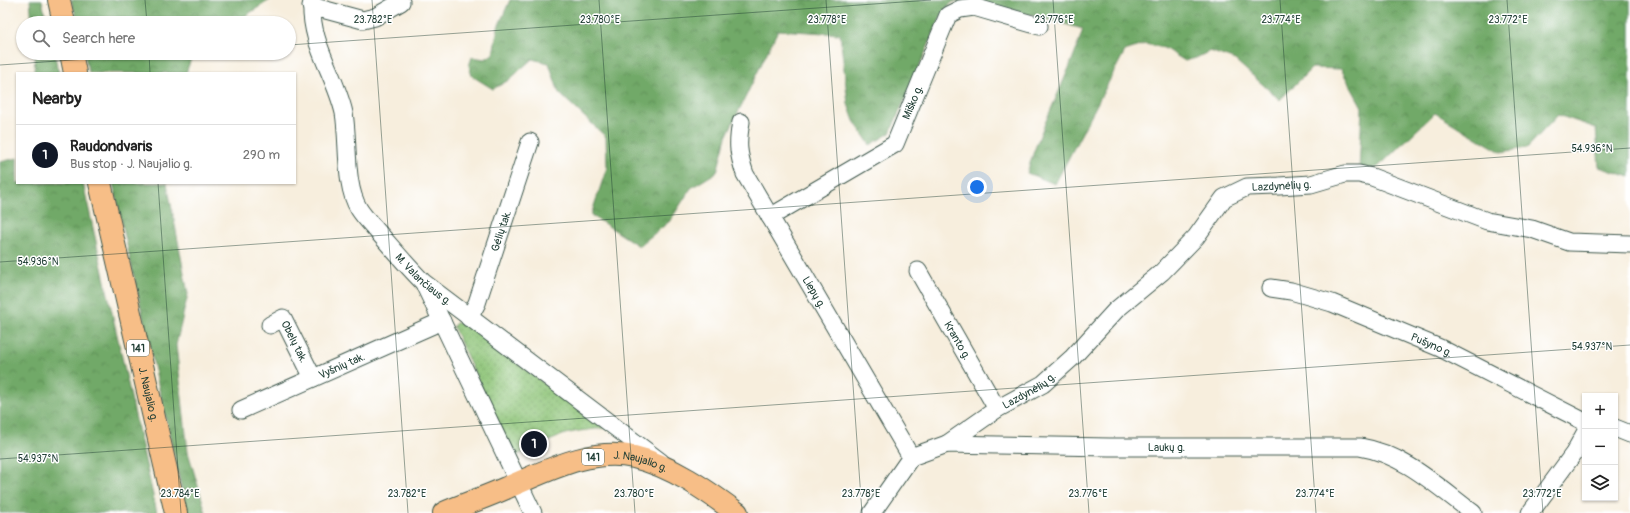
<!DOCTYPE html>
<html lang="en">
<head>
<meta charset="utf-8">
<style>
	:root { --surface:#fff; --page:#f2f2f2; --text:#222; --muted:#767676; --line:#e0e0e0; --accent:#111827 }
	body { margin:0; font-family:Pangolin,sans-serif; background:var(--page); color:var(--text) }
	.controls { position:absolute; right:12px; bottom:12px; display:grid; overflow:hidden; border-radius:0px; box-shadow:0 1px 3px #0004 }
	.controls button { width:36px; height:36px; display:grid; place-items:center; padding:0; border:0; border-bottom:1px solid var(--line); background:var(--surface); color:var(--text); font:20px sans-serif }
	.you { position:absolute; left:977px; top:187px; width:14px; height:14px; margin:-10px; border:3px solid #fff; border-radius:50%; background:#1a73e8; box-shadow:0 0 0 6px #1a73e833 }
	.badge { display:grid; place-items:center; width:26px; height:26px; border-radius:50%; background:var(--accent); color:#fff; font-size:13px; font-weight:700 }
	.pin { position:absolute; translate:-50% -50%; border:2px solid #fff; box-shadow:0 1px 4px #0006 }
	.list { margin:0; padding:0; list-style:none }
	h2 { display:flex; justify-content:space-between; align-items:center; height:52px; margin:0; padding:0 16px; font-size:17px }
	h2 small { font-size:13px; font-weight:400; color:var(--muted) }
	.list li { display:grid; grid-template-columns:26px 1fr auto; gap:12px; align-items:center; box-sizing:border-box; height:60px; padding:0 16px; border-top:1px solid var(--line) }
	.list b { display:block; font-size:15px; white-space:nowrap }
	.list p { margin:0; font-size:13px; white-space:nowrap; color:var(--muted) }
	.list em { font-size:13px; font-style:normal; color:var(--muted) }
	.icon { flex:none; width:22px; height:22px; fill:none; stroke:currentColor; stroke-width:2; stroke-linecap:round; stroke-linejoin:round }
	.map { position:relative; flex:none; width:1630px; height:513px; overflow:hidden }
	.search { position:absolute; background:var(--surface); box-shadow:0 1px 3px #0004; left:16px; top:16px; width:280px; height:44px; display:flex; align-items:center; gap:10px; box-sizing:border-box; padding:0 14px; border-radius:22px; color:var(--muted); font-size:15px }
	.panel { position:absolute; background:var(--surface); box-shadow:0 1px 3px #0004; left:16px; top:72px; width:280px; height:112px; border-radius:0px }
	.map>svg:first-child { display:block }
	.forest { fill:url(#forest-crowns); stroke:#48734e }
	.park { fill:url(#park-dots); stroke:#568055 }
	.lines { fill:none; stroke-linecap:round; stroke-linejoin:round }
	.minor-casing { stroke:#3f584d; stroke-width:19 }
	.major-casing { stroke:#3f584d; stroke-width:24 }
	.minor { stroke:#fff; stroke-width:17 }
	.major { stroke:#f7be87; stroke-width:22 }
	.ticks { fill:none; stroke:#1f3d34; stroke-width:1; stroke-opacity:0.45 }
	.labels { text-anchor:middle; stroke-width:3; stroke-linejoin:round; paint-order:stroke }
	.shield { fill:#fff; stroke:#627771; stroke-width:1 }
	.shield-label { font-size:10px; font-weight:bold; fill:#1f3d34 }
	.street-label { font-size:11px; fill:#1f3d34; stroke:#fff }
	.ticks-label { font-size:10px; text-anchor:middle; fill:#1f3d34; stroke:#fff; stroke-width:3; stroke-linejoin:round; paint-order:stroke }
</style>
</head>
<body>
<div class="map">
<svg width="1630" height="513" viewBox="0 0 1630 513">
	<defs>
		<pattern id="forest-crowns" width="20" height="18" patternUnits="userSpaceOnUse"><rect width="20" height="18" fill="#71a967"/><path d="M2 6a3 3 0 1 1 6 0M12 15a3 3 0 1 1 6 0" fill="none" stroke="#5c8b56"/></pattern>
		<pattern id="park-dots" width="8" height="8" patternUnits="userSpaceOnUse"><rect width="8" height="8" fill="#8cc376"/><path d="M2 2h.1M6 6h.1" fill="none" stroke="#72a062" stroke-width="1.8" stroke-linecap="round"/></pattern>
	</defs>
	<rect width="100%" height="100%" fill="#fff"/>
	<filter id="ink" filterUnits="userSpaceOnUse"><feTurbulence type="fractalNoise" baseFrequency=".025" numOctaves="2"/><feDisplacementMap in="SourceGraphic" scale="8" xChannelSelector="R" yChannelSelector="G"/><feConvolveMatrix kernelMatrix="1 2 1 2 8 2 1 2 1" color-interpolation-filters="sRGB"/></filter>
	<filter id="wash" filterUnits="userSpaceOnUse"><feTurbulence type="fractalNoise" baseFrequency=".012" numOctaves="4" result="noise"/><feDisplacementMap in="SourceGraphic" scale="16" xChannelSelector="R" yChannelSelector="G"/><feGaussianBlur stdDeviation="0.9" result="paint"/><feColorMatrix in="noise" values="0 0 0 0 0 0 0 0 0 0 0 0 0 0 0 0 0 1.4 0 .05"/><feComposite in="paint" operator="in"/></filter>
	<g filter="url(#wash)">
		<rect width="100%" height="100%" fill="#f7eedd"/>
		<!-- forest -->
		<g class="forest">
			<path d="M30 0H42L47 23H32Z"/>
			<path d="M71 0H270L234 23H78Z"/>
			<path d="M510 0H968L953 2 944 10 890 133 870 145 854 121 848 104 840 34 778 30 726 137 717 172 691 188 670 221 639 246 591 215 607 167 606 137 559 93 549 63 532 59 509 80 493 89 472 76 469 66 472 57 485 59 493 54 498 27Z"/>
			<path d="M974 0H1630V177L1599 167 1596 128 1558 115 1527 148 1501 152 1435 113 1378 167 1359 171 1362 107 1341 69 1312 68 1280 100 1235 60 1210 51 1196 58 1185 61 1164 48 1145 44 1125 51 1055 184 1027 173C1041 123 1068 79 1083 29Z"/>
			<path d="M35 53H54L59 73H34Z"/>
			<path d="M84 53H193L186 73H89Z"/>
			<path d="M17 158V183H83L157 513H0V162Z"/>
			<path d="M113 183H167L188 294 176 345 188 452 206 513H187Z"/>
		</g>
		<!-- park -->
		<path class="park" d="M462 322 604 428 579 431 565 434 513 457 453 326 456 323Z"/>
	</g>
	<g filter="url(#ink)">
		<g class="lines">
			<defs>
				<g id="minor">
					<path id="s1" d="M312 0C309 44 335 73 344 113 349 142 344 185 359 209 364 217 372 225 378 232 393 249 407 266 423 282L661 462"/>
					<path d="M311 6 363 20 375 17 401 2"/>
					<path id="s2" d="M741 122C737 144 738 153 745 174L911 457"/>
					<path id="s3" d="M770 217 895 144 948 15 960 9 974 7 1039 26"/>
					<path id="s4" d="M918 271 997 409"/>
					<path d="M425 286 533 513"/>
					<path id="s5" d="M1271 288 1291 291 1332 303 1440 348 1585 422"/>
					<path id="s6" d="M469 318 477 303 530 142"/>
					<path id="s7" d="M270 325 283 318 313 378"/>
					<path id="s8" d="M241 410 442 321"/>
					<path d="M1615 428 1630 434"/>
					<path id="s9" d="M947 444 997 409 1043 384 1073 357 1116 310 1162 272 1196 237 1224 198 1247 187 1279 186 1311 184 1345 174H1359L1372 177 1487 221 1532 229 1569 242 1630 244"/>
					<path id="s10" d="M872 513 911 457 947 444 1109 447H1360C1404 454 1438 487 1473 513"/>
					<path d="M1530 513 1574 453 1585 433"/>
				</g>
				<g id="major">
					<path d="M59 0 64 23"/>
					<path d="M71 53 75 73"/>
					<path id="s11" d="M100 183 176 513"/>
					<path id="s12" d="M444 513C465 504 486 497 506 488 545 472 590 447 634 457 672 466 706 490 737 513"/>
				</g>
			</defs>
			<!-- minor casing -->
			<use href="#minor" class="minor-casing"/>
			<!-- major casing -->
			<use href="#major" class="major-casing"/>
			<!-- minor -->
			<use href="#minor" class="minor"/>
			<!-- major -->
			<use href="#major" class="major"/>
		</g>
	</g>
	<!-- ticks -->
	<path class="ticks" d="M145 0 147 23M372 0 408 513M599 0 635 513M826 0 862 513M1053 0 1089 513M1280 0 1316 513M1507 0 1543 513M289 45 931 0M149 53 150 73M0 65 173 53M158 183 181 513M0 262 1630 148M0 459 1630 345"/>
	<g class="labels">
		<!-- shield labels -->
		<g class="shield">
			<rect x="127" y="340" width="22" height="16" rx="3"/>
			<rect x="582" y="449" width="22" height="16" rx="3"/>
		</g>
		<g class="shield-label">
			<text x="138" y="352">141</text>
			<text x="593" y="461">141</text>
		</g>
		<!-- street labels -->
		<g class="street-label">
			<text dy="4" stroke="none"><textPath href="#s3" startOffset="190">Miško g.</textPath></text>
			<text dy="4" stroke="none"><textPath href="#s9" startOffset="434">Lazdynėlių g.</textPath></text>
			<text dy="4" stroke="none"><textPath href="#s6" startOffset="93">Gėlių tak.</textPath></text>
			<text dy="4" stroke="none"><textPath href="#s1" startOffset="312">M. Valančiaus g.</textPath></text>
			<text dy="4" stroke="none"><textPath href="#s2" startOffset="190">Liepų g.</textPath></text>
			<text dy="4" stroke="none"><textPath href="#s4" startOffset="80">Kranto g.</textPath></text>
			<text dy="4" stroke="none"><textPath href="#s7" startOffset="41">Obelų tak.</textPath></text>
			<text dy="4" stroke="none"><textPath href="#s5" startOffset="171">Pušyno g.</textPath></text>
			<text dy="4" stroke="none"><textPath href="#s8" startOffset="110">Vyšnių tak.</textPath></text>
			<text dy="4" stroke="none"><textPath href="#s9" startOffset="98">Lazdynėlių g.</textPath></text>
			<text dy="4" stroke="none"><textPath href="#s11" startOffset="217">J. Naujalio g.</textPath></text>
			<text dy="4" stroke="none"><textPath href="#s10" startOffset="326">Laukų g.</textPath></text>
			<text dy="4" stroke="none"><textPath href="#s12" startOffset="208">J. Naujalio g.</textPath></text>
		</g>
	</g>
	<g class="ticks-label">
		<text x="373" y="23">23.782°E</text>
		<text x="600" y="23">23.780°E</text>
		<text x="827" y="23">23.778°E</text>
		<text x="1054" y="23">23.776°E</text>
		<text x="1281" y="23">23.774°E</text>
		<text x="1508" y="23">23.772°E</text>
		<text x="1592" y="152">54.936°N</text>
		<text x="38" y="265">54.936°N</text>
		<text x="1592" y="350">54.937°N</text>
		<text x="38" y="462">54.937°N</text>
		<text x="180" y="497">23.784°E</text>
		<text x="407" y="497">23.782°E</text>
		<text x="634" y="497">23.780°E</text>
		<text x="861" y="497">23.778°E</text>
		<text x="1088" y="497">23.776°E</text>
		<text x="1315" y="497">23.774°E</text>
		<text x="1542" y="497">23.772°E</text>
	</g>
</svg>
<div class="controls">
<button>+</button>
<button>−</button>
<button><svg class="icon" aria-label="layers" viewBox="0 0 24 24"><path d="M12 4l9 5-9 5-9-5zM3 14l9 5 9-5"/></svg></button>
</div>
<div class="you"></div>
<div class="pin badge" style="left:534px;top:444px">1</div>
<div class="search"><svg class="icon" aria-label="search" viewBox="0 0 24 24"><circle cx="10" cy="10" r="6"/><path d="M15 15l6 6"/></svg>Search here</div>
<section class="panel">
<h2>Nearby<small></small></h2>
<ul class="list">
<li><span class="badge">1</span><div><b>Raudondvaris</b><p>Bus stop · J. Naujalio g.</p></div><em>290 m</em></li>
</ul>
</section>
</div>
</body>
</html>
